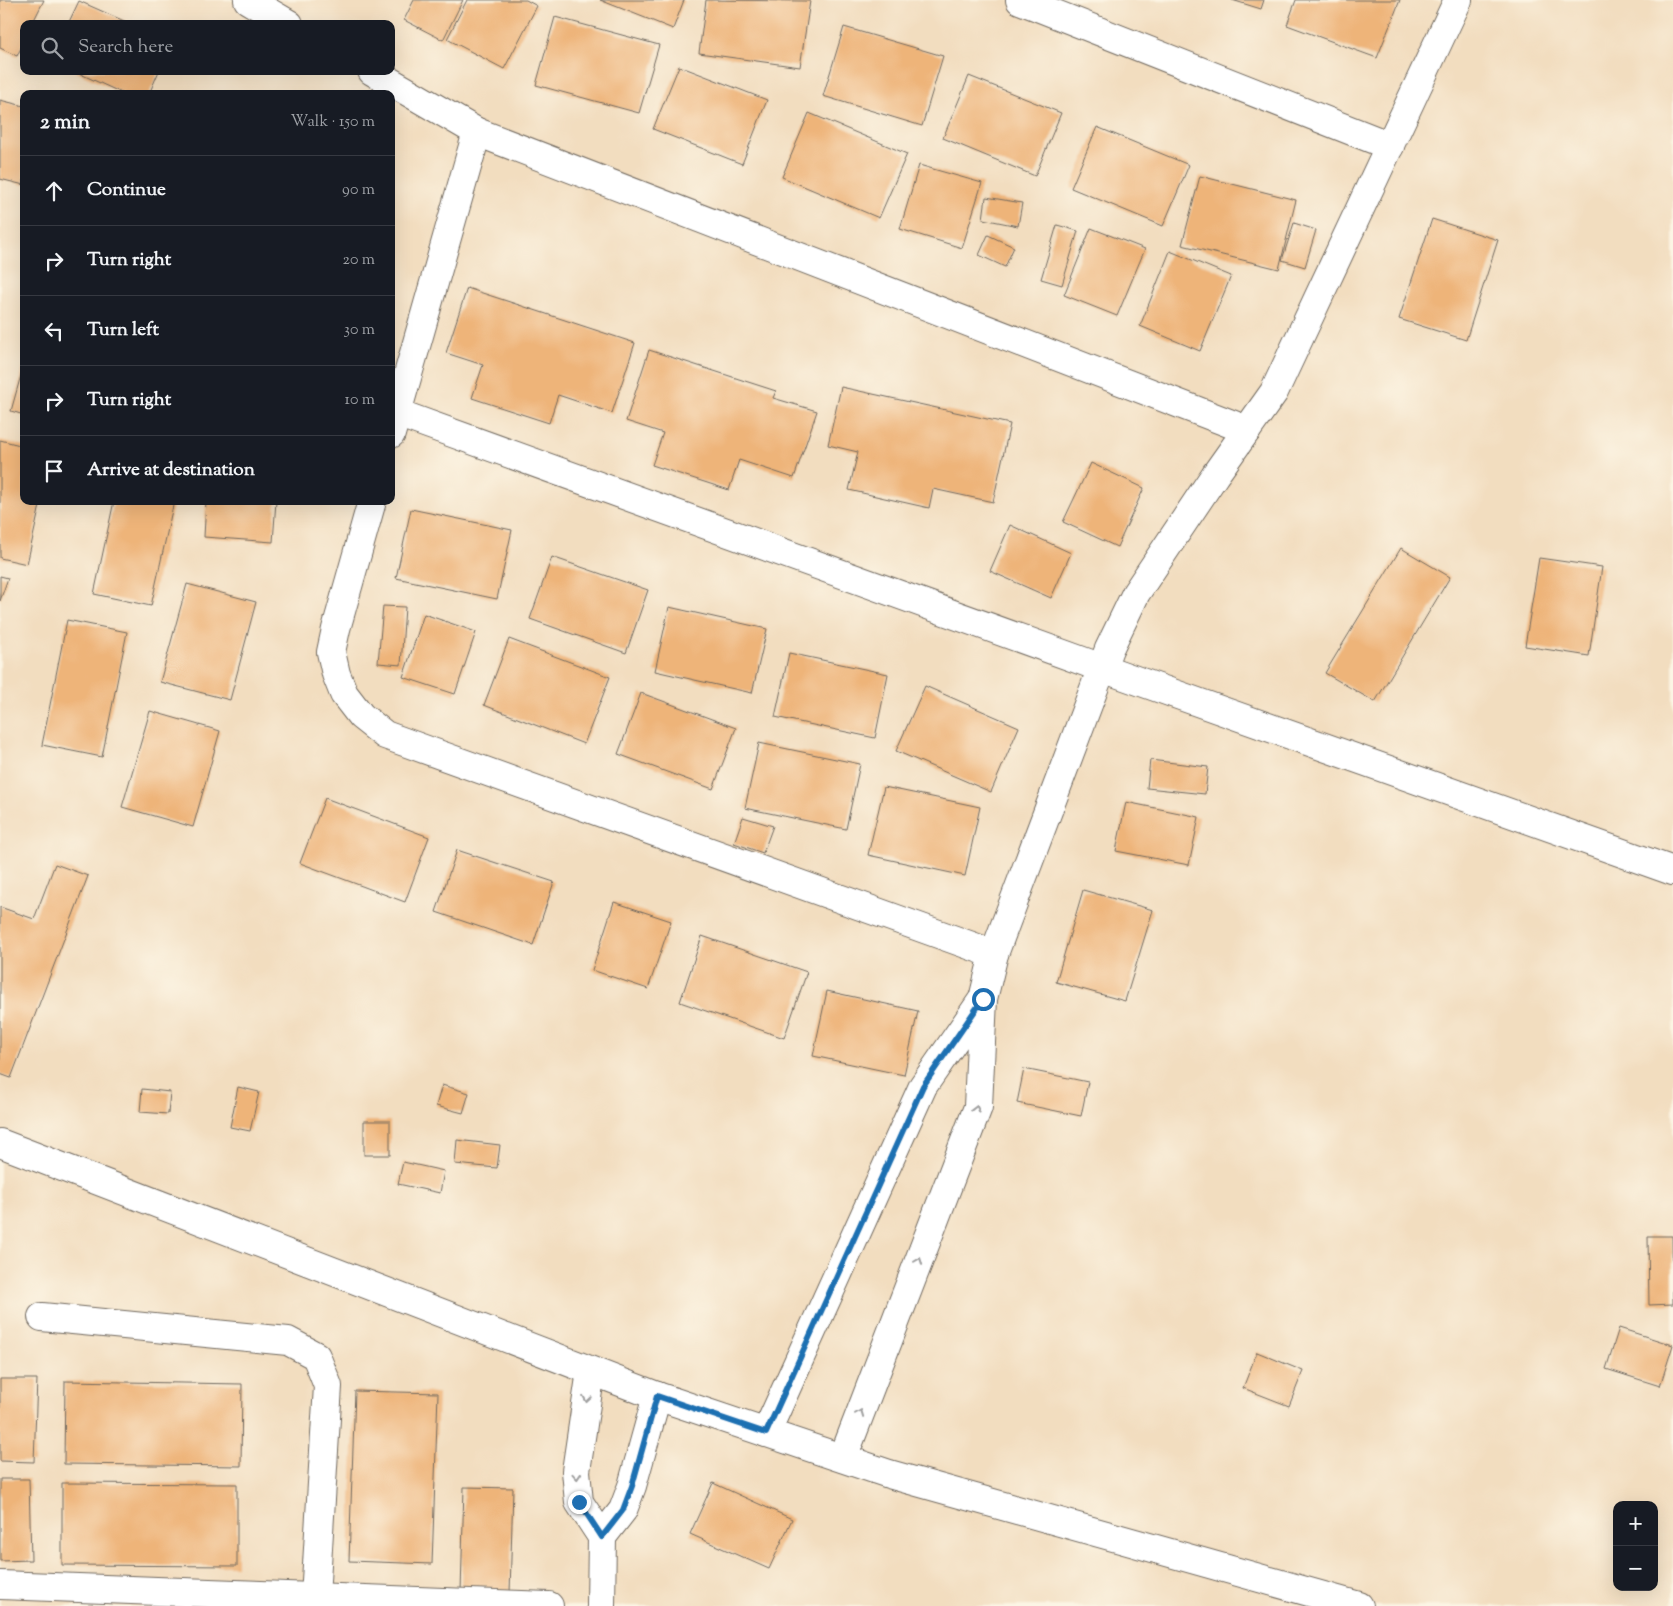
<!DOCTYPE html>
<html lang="en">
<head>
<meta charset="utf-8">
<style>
	:root { --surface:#171b24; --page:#242831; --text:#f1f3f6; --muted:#9ea1a6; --line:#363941 }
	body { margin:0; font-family:"Sorts Mill Goudy",serif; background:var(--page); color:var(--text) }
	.controls { position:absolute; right:15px; bottom:15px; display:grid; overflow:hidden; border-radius:10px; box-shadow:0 5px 20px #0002 }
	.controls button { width:45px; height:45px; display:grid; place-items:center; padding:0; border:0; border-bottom:1px solid var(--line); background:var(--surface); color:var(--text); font:25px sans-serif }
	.stop { position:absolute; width:15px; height:15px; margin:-11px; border:4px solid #1f6fb2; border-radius:50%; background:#fff }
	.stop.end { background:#1f6fb2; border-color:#fff; box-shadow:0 1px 5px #0008 }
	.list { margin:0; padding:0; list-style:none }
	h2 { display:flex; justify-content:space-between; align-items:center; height:65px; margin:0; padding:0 20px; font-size:21px }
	h2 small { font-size:16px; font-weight:400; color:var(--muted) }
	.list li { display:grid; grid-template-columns:32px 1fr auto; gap:15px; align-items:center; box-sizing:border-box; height:70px; padding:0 20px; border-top:1px solid var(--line) }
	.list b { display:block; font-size:19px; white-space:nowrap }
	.list em { font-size:16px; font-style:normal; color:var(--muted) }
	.icon { flex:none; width:28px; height:28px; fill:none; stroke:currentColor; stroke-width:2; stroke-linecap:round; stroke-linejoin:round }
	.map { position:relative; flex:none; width:1673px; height:1606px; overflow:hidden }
	.search { position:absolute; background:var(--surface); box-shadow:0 5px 20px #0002; left:20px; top:20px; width:375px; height:55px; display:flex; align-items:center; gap:12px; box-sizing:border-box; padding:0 18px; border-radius:10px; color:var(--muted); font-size:19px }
	.panel { position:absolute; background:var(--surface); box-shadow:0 5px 20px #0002; left:20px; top:90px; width:375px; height:415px; border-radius:10px }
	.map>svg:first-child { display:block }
	.building { fill:#eeb479 }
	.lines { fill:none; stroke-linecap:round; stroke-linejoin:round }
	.minor-casing { stroke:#71695f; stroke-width:30 }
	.minor { stroke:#fff; stroke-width:28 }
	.oneway { stroke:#a0a0a0 }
	.route { stroke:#1f6fb2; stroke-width:6 }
</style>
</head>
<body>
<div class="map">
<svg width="1673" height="1606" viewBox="0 0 1673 1606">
	<rect width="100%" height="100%" fill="#fcf5e5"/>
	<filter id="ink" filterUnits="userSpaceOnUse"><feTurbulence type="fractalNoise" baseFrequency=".02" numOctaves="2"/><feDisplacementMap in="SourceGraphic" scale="10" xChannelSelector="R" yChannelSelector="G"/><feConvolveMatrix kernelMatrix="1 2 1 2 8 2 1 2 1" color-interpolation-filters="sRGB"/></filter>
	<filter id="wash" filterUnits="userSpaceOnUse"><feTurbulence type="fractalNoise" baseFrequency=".0096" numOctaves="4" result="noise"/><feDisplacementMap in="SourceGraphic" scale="20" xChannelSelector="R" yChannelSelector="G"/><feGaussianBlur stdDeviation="1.12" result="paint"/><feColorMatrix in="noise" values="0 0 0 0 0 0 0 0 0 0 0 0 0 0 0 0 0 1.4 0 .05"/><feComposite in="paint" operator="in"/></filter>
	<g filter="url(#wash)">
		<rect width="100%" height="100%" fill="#f2ddbf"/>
		<g id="blocks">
			<!-- building -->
			<g class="building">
				<path d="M0 0H44L32 24H24V42L17 56 0 48Z"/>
				<path d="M414 0H463L443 40 404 20Z"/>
				<path d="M467 0H526L537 6 504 69 447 39Z"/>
				<path d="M600 0H684L673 29Z"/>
				<path d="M706 0 810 1 800 67 699 53Z"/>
				<path d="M1232 0H1264L1261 9Z"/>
				<path d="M1296 0H1400L1377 58 1287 25Z"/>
				<path d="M79 1 131 24H68Z"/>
				<path d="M555 17 659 45 639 113 536 85Z"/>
				<path d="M844 27 943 56 922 126 823 96Z"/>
				<path d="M679 66 767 100 742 164 653 129Z"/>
				<path d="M74 71H159L149 94H124Z"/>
				<path d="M969 76 1061 113 1035 176 943 138Z"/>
				<path d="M0 100 24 106V185L0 179Z"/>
				<path d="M809 113 907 154 879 218 782 177Z"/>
				<path d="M1097 127 1189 165 1163 226 1071 188Z"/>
				<path d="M919 165 982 183 962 248 900 229Z"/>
				<path d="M1200 176 1296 200 1279 269 1182 245Z"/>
				<path d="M986 197 1022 203 1018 226 983 219Z"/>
				<path d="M1432 219 1498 240 1466 340 1399 319Z"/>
				<path d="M1294 223 1316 230 1305 267 1282 260Z"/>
				<path d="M1057 225 1078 231 1062 285 1041 279Z"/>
				<path d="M1091 228 1145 249 1117 316 1064 295Z"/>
				<path d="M988 235 1014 247 1005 267 979 255Z"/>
				<path d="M1170 251 1231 276 1200 351 1140 326Z"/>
				<path d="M467 288 635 343 612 413 558 395 549 423 472 398 483 365 446 353Z"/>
				<path d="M649 350 776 391 773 398 817 411 794 478 739 460 729 490 652 465 663 433 626 421Z"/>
				<path d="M23 368H24V415L11 411Z"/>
				<path d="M841 387 1010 424 993 502 933 489 929 508 849 490 858 452 828 445Z"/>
				<path d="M0 440 24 446V501H41L27 564 0 558Z"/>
				<path d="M1091 463 1144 488 1117 547 1063 522Z"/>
				<path d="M114 501H174L151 606 94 594Z"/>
				<path d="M206 501H276L273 542 204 537Z"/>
				<path d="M411 509 512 530 497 599 396 578Z"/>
				<path d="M1010 525 1071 553 1051 598 990 571Z"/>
				<path d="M1401 548 1450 577 1375 702 1325 673Z"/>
				<path d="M552 557 648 590 626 653 530 619Z"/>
				<path d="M1539 558 1602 567 1589 656 1525 646Z"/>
				<path d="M0 576 8 578 0 601Z"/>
				<path d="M187 584 256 602 230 700 160 682Z"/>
				<path d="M383 606 405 607 401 665 378 663Z"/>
				<path d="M669 607 767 629 752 693 655 671Z"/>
				<path d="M424 614 476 632 455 694 403 677Z"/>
				<path d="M67 620 127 632 102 757 42 745Z"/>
				<path d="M509 639 610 677 584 744 484 705Z"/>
				<path d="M789 653 888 674 875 738 775 717Z"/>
				<path d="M925 686 1019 727 991 792 896 751Z"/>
				<path d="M641 693 736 728 713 789 618 754Z"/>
				<path d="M150 711 220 731 193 827 122 807Z"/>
				<path d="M759 743 860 764 846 829 745 808Z"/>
				<path d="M1150 760 1208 767 1205 794 1147 788Z"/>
				<path d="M884 787 980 807 965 876 868 855Z"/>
				<path d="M325 798 429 837 405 902 300 863Z"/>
				<path d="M1126 802 1199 817 1189 865 1116 851Z"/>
				<path d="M743 817 773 826 763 853 734 843Z"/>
				<path d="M457 850 554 882 533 945 436 912Z"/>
				<path d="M55 864 88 876 11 1078 0 1074V907L34 919Z"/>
				<path d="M1083 890 1153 910 1125 1001 1056 982Z"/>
				<path d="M614 902 671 921 648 989 592 970Z"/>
				<path d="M702 936 807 972 784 1038 680 1002Z"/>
				<path d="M827 991 918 1011 904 1075 813 1056Z"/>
				<path d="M1024 1069 1088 1082 1081 1116 1017 1103Z"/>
				<path d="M442 1085 469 1093 463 1113 436 1106Z"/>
				<path d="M238 1087 259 1092 250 1131 230 1127Z"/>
				<path d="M142 1089 170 1092 168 1114 140 1112Z"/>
				<rect x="364" y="1121" width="26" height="34"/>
				<path d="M457 1140 500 1145 497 1168 455 1164Z"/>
				<path d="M403 1162 444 1171 440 1193 398 1184Z"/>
				<path d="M1648 1236H1672L1673 1304 1649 1305Z"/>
				<path d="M1619 1328 1673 1345 1660 1386 1606 1369Z"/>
				<path d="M1257 1352 1303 1371 1289 1406 1243 1388Z"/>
				<path d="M0 1379H37L34 1462 0 1461Z"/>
				<path d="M65 1381 242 1384 241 1466 64 1464Z"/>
				<path d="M355 1391 438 1393 432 1564 349 1561Z"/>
				<path d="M0 1479H29L31 1560 0 1561Z"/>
				<path d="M62 1483 237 1484V1566L62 1565Z"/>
				<path d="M713 1483 792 1519 769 1569 690 1534Z"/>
				<path d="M464 1487 513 1488 510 1593 461 1592Z"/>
			</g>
		</g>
	</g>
	<g filter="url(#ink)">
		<use href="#blocks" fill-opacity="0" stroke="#71695f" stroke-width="1"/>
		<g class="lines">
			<defs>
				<g id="minor">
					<path d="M248 0 289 24"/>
					<path d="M1020 0 1390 146"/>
					<path d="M372 71 477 132 1247 430"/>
					<path d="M397 413 1102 668 1673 871"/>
					<path d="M391 434 477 132"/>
					<path d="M372 501 336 629 331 652 336 674 344 694 361 716 385 735 994 954"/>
					<path d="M983 999 994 954 1109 649 1136 593 1215 475 1274 392 1458 0"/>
					<path d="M0 1143 657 1396 889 1474 1359 1606"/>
					<path d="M42 1317 288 1341 316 1356 328 1386 315 1597"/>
					<path d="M591 1371 576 1471 579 1502 602 1537 601 1606"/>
					<path d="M766 1433 923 1086 983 999 978 1107 843 1458"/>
					<path d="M602 1537 623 1510 632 1486 657 1396"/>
					<path d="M0 1585 549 1606"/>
				</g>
			</defs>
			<!-- minor casing -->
			<use href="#minor" class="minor-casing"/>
			<!-- minor -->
			<use href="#minor" class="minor"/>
		</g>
		<!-- one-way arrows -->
		<defs><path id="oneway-chevron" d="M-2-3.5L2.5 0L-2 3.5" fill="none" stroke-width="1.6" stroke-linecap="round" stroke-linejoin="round" transform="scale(1.25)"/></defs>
		<g class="oneway">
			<use href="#oneway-chevron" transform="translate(976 1109) rotate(-76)"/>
			<use href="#oneway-chevron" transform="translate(919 1261) rotate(-69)"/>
			<use href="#oneway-chevron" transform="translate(587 1399) rotate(99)"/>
			<use href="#oneway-chevron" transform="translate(860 1413) rotate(-69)"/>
			<use href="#oneway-chevron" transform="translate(577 1476) rotate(86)"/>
		</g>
	</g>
	<g class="lines" filter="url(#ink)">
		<!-- route -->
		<path class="route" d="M579 1502 602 1537 623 1510 632 1486 657 1396 766 1433 923 1086 983 999"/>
	</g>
</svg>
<div class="controls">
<button>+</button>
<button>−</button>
</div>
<div class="stop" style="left:983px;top:999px"></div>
<div class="stop end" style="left:579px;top:1502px"></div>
<div class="search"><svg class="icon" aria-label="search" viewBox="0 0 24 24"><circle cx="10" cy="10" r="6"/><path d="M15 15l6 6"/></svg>Search here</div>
<section class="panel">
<h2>2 min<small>Walk · 150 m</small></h2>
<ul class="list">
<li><svg class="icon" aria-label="ahead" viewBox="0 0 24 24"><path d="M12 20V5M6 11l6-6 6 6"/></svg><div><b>Continue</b></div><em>90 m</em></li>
<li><svg class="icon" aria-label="right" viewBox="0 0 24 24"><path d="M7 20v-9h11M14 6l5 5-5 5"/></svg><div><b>Turn right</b></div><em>20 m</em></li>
<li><svg class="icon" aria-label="left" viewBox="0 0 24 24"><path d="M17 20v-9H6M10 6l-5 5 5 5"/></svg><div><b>Turn left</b></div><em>30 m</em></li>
<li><svg class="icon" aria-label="right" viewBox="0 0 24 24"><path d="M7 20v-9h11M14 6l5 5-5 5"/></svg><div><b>Turn right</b></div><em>10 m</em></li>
<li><svg class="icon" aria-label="arrive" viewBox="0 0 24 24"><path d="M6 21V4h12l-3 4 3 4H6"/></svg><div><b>Arrive at destination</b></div></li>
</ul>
</section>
</div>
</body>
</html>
